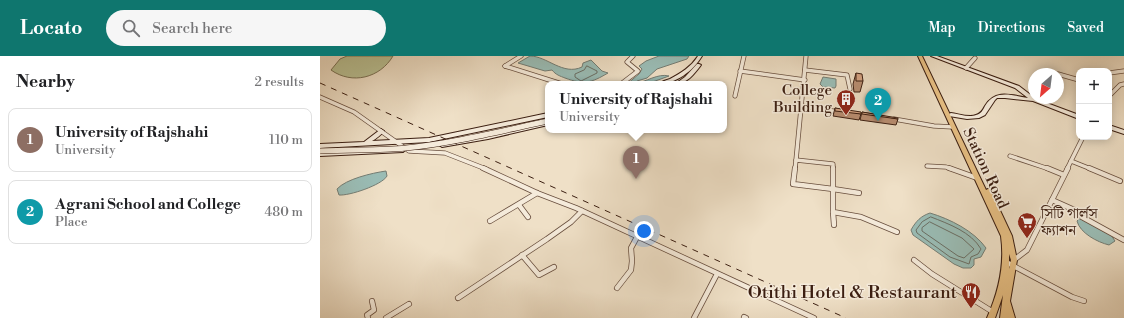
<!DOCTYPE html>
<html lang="en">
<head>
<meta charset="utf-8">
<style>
	:root { --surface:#fff; --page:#f6f6f6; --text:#202124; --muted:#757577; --line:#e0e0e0; --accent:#0f766e }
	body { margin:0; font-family:"Libre Bodoni","Noto Serif Bengali",serif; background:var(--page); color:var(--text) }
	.controls { position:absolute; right:12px; top:12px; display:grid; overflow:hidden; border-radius:8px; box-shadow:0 2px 10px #0003 }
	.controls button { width:36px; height:36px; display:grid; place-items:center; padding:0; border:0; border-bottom:1px solid var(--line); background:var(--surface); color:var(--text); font:20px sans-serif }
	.compass { position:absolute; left:708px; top:12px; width:36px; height:36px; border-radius:50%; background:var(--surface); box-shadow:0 2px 10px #0003; rotate:208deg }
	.you { position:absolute; left:324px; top:175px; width:14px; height:14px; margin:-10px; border:3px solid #fff; border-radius:50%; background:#1a73e8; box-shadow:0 0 0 6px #1a73e833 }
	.badge { display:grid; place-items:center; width:26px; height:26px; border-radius:50%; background:var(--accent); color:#fff; font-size:13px; font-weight:700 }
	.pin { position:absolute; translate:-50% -33px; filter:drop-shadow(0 1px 2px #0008) }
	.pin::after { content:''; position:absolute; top:21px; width:14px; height:12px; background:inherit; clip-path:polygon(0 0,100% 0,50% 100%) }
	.popup { position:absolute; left:225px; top:25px; width:182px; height:52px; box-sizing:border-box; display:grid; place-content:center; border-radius:8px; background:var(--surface); filter:drop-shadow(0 1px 3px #0005); font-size:13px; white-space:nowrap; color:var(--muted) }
	.popup b { font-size:15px; color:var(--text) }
	.popup::after { content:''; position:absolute; left:50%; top:100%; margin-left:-8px; border:8px solid transparent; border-top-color:var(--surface) }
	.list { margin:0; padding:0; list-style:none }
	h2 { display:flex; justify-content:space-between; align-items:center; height:52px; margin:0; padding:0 16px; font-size:17px }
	h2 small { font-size:13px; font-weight:400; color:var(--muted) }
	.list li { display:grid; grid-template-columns:26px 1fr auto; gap:12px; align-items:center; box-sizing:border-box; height:64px; margin:0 8px 8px; padding:0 8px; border:1px solid var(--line); border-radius:8px }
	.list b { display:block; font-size:15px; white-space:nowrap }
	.list p { margin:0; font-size:13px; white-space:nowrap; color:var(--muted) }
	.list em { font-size:13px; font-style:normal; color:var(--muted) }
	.icon { flex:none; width:22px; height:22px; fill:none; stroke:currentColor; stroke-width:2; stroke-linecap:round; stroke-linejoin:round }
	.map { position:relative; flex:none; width:804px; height:262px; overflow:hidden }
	header { display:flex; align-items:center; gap:24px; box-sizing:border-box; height:56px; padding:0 20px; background:var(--accent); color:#fff }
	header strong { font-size:19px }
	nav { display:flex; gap:22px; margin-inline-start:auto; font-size:14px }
	.search { width:280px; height:36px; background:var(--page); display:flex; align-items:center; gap:10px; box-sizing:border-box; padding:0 14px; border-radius:22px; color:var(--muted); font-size:15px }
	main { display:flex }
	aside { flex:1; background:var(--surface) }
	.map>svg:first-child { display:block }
	.green { fill:#bac295; stroke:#7a7053 }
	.water { fill:#9abdb6; stroke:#747d74 }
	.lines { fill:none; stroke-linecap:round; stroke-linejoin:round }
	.shore { stroke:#6a6e64; stroke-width:1 }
	.street-far1-casing { stroke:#684e3e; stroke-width:5 }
	.street-casing { stroke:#684e3e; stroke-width:6 }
	.secondary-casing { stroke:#3b1e11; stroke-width:2 }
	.primary-casing { stroke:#3b1e11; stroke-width:2 }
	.street-far1 { stroke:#f5ebdb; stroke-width:3.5 }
	.street { stroke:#f5ebdb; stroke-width:4.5 }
	.secondary { fill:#f5ebdb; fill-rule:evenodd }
	.primary { fill:#e8c084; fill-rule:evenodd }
	.rail { stroke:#3b1e11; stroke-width:1; stroke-dasharray:6 6; stroke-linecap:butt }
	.secondary-bridge-casing { stroke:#3b1e11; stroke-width:6; stroke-linecap:butt }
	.secondary-bridge { stroke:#f5ebdb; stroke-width:5 }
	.wall { fill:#b98e72; stroke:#3b1e11 }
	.building { fill:#d7a585; stroke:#3b1e11 }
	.labels { text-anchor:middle; stroke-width:3; stroke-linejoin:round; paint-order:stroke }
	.poi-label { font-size:15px; fill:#3b1e11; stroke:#f5ebdb; text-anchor:end }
	.street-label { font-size:15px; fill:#3b1e11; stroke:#f5ebdb }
	.near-poi-label { font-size:18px; fill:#3b1e11; stroke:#f5ebdb; text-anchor:end }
</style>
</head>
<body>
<header>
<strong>Locato</strong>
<div class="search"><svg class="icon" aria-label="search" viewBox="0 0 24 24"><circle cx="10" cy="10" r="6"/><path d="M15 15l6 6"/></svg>Search here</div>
<nav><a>Map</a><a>Directions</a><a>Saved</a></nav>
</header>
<main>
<aside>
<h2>Nearby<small>2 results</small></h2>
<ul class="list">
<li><span class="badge" style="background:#8d6e63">1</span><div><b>University of Rajshahi</b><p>University</p></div><em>110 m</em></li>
<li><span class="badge" style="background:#0f9aa8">2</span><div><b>Agrani School and College</b><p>Place</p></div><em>480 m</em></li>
</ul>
</aside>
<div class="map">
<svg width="804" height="262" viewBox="0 0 804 262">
	<rect width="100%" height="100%" fill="#efe0c7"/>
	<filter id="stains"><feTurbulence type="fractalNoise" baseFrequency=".005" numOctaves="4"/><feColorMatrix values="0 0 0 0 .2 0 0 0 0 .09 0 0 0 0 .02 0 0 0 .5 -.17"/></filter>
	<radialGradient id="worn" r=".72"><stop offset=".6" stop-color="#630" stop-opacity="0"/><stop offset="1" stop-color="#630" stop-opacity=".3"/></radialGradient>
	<!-- green -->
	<path class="green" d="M27 0H73C60 22 32 29 11 14L20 3Z"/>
	<!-- water -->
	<g class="water">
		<path d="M210 0C227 0 243 20 262 11L263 7 271 4 282 15 288 17C271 27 264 29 245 22 240 20 236 19 232 14L225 15 198 7Z"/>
		<path d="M339 0H369L367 3 337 13 327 22 317 25 314 28C326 26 338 17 349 20L327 28H307L319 18 322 13 319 10 326 5Z"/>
		<path d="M503 21 516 23V30L515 32 503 31 500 28Z"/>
		<path d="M66 115 67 120C62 129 29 140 19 139L17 133C26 123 52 117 66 115Z"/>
		<path d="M610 157C630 163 654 175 666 192L661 201 654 203V209L651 212H643L634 208 593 179 591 174C596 165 601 160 610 157Z"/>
		<path d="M759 163H762L791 179 795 185 789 189C777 186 760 177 757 165Z"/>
	</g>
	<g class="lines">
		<!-- shore -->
		<g class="shore">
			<path d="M267 10 277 15V17L261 25 255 21V18L264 14Z"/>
			<path d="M611 161C629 168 651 176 661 193L658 198 651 201 649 208 630 201 597 177 596 174 602 166Z"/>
			<path d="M610 166 642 182 654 193 644 202 638 200 602 175V172Z"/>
		</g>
		<defs>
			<g id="street-far1">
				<path d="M185 10 242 28"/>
				<path d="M185 10 201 0"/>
				<path d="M646 12 655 2"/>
				<path d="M485 14 527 19 530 33"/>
				<path d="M420 15 485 24"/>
				<path d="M789 17 804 15"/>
				<path d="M738 18 759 24"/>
				<path d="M301 28 318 15 307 6 313 0"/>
				<path d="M415 40 424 0"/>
				<path d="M789 40 800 29 804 28"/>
				<path d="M0 41 34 56 89 95 125 97 166 113"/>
				<path d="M482 50 519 56"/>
				<path d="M574 63 614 70 633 71"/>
				<path d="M690 100 729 113"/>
				<path d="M476 104 486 0"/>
				<path d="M751 105 771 113"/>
				<path d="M607 110 626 111 632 113"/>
				<path d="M475 113 476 104 513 108V113"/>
				<path d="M747 113 763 81"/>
			</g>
			<g id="street">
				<path d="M163 112 217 137 256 152 494 262"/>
				<path d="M475 112 473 128 513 133"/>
				<path d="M513 112V133"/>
				<path d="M629 112 657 122"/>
				<path d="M727 112 744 119"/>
				<path d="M769 112 800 125"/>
				<path d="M513 133 539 137"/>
				<path d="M513 133V156L541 161 577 176"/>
				<path d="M732 144 759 156 762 161 804 184"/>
				<path d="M199 149 208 161"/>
				<path d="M513 156 514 169"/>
				<path d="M170 165 217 137"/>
				<path d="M202 199 219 219 234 211"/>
				<path d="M594 204 612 218 673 256"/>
				<path d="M694 204 707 194 748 112"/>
				<path d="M686 206 752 241 764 245"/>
				<path d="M297 232 311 214 312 205 311 192 317 181"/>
				<path d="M138 242 227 183 251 166 262 155"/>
				<path d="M424 261 426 262"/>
				<path d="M48 262 47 259 54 254 52 245"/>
				<path d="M66 262 89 248"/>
				<path d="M374 262 397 218"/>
			</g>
			<g id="secondary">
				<path d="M378 0H382C373 15 356 28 338 28 341 26 346 24 350 23 361 17 371 11 378 0Z"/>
				<path d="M611 0H617L699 30 716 43 759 59V63L713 45 685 42H677L675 44 665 59 659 62 647 63 629 60V58L631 57C639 58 649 62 656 59 661 58 663 54 665 50 675 33 691 39 708 42L695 32Z"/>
				<path d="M377 8H379L381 9C374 18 367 28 355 28L365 21Z"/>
				<path d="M228 57V61L109 86 0 92V88L44 86 61 73 64 75C60 80 57 82 52 85L109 82Z"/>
				<path d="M226 66 228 67V69L168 83 122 91 119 89 122 87 168 79Z"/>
				<path d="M789 69 804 74V78L789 73Z"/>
				<path d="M81 93 83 94 84 95 83 96 0 100V96Z"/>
			</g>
			<path id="primary" d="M598 0H602L666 134 668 133H670L692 180 697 204 690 245 695 262H680L683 239 675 262H667C679 235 685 209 681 180ZM689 198 691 204 689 213Z"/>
		</defs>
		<!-- street-far1 casing -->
		<use href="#street-far1" class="street-far1-casing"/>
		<!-- street casing -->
		<use href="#street" class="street-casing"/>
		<!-- secondary casing -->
		<use href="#secondary" class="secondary-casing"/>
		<!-- primary casing -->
		<use href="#primary" class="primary-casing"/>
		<!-- street-far1 -->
		<use href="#street-far1" class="street-far1"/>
		<!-- street -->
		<use href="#street" class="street"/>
		<!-- secondary -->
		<use href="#secondary" class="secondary"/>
		<!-- primary -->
		<use href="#primary" class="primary"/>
		<!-- rail -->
		<path class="rail" d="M0 27 526 262"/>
		<defs>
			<path id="secondary-bridge" d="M0 95C29 93 57 95 86 92 134 87 181 75 228 65"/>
		</defs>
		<!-- secondary-bridge casing -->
		<use href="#secondary-bridge" class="secondary-bridge-casing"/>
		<!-- secondary-bridge -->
		<use href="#secondary-bridge" class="secondary-bridge"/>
	</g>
	<!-- wall -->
	<g class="wall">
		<path d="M536 17 543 25 540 36H534L533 28Z"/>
		<path d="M515 52 541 58 539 64 513 60Z"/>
		<path d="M542 56 578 63 576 69 540 64Z"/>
	</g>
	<!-- building -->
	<g class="building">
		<path d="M536 17 542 18 543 25H536Z"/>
		<path d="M515 52 541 56V58L515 55Z"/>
		<path d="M542 56 578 62V63L542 58Z"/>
	</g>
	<!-- icons -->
	<defs>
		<symbol id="building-pin" viewBox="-11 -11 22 30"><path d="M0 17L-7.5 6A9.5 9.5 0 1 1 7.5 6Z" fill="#8f2418" stroke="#f5ebdb"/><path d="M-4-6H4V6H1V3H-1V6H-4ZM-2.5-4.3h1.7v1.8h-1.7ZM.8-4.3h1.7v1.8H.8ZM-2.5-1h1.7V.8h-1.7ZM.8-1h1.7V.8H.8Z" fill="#fff"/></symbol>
		<symbol id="supermarket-pin" viewBox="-11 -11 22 30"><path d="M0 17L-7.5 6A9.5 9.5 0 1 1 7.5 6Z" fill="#8f2418" stroke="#f5ebdb"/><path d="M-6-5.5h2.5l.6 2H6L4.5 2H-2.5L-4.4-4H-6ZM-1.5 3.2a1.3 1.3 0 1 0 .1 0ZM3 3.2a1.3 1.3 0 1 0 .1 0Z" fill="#fff"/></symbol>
		<symbol id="restaurant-pin" viewBox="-11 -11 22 30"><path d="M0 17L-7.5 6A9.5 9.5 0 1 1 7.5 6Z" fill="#8f2418" stroke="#f5ebdb"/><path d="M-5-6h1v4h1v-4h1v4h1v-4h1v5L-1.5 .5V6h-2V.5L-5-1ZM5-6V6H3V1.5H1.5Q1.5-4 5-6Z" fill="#fff"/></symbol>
	</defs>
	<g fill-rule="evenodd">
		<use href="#building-pin" x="515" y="32" width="22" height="30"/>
		<use href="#supermarket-pin" x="696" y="155" width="22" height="30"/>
		<use href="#restaurant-pin" x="640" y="225" width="22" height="30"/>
	</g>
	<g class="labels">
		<!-- poi labels -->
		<g class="poi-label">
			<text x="512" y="39">College<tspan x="512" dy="17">Building</tspan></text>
			<text x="721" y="162" text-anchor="start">সিটি গার্লস<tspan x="721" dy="17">ফ্যাশন</tspan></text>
		</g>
		<!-- street labels -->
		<g class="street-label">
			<text transform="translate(666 112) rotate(65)" y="5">Station Road</text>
		</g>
		<!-- near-poi labels -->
		<g class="near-poi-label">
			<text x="637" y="242">Otithi Hotel &amp; Restaurant</text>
		</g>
	</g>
	<rect width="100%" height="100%" filter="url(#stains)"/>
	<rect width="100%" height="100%" fill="url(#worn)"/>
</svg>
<div class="controls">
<button>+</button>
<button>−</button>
</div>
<svg class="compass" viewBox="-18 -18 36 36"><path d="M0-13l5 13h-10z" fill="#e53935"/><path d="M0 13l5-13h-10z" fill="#757577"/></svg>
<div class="you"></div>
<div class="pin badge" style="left:316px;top:123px;background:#8d6e63">1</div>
<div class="popup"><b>University of Rajshahi</b>University</div>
<div class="pin badge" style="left:558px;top:65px;background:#0f9aa8">2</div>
</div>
</main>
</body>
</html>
